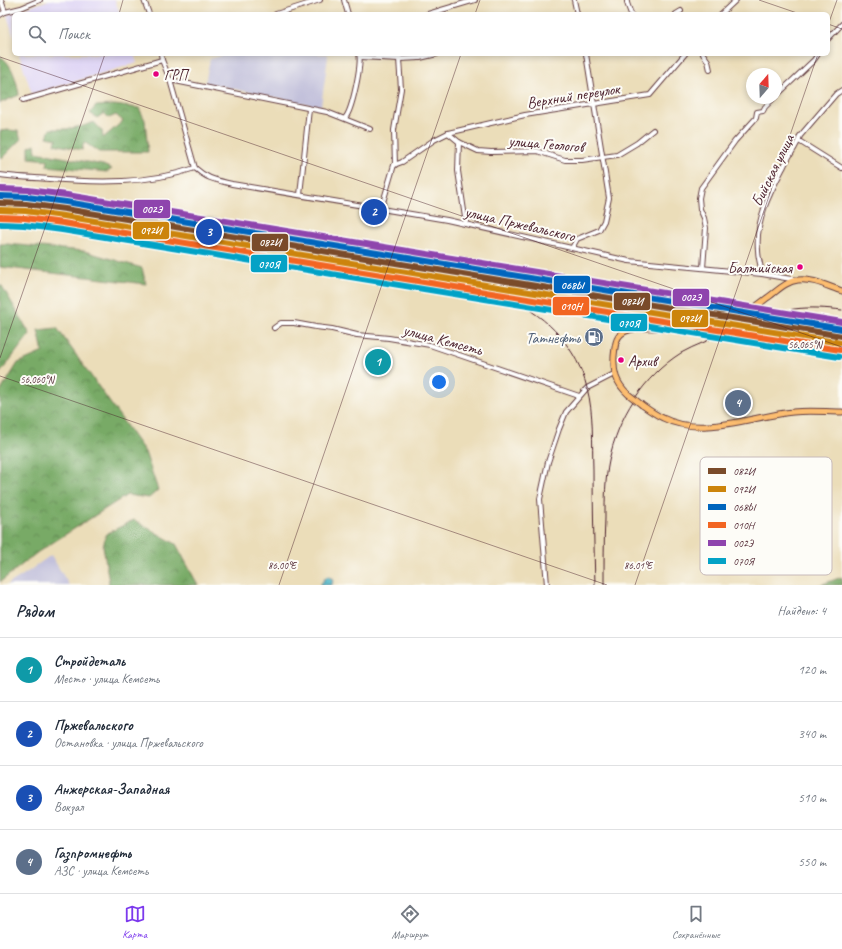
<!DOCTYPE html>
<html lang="ru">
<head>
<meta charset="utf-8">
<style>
	:root { --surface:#fff; --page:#f2f2f3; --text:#1f2937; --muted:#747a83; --line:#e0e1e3; --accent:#7c3aed }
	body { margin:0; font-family:Caveat,sans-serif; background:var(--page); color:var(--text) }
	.compass { position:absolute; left:746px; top:68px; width:36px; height:36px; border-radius:50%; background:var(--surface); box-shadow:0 2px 6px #0003; rotate:19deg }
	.you { position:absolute; left:439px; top:382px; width:14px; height:14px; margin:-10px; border:3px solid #fff; border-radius:50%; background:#1a73e8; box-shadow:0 0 0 6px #1a73e833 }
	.badge { display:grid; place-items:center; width:26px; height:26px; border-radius:50%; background:var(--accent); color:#fff; font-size:13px; font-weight:700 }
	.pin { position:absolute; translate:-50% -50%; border:2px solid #fff; box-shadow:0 1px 4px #0006 }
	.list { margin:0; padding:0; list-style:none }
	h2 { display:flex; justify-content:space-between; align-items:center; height:52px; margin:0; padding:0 16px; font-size:17px }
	h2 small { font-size:13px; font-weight:400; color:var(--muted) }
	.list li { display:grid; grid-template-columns:26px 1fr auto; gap:12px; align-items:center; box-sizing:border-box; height:64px; padding:0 16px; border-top:1px solid var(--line) }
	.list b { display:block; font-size:15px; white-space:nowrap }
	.list p { margin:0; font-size:13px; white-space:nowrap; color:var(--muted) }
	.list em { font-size:13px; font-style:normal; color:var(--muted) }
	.icon { flex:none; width:22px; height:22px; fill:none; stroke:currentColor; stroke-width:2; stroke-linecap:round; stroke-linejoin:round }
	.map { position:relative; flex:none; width:842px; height:585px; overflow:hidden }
	.search { position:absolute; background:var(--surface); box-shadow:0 2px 6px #0003; left:12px; right:12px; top:12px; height:44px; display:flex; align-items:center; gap:10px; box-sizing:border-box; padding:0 14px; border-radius:6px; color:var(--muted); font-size:15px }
	.sheet { height:308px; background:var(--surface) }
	nav { display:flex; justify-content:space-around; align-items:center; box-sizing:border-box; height:56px; border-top:1px solid var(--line); background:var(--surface); font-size:11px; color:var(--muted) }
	nav a { display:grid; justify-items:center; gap:2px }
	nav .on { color:var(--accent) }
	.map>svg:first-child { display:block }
	.built { fill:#dfd5f5 }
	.industrial { fill:#c3c1db }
	.forest { fill:url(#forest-crowns); stroke:#616448 }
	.water { fill:url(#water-ripples); stroke:#496a78 }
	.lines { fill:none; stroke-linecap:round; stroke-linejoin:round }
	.minor-casing { stroke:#623c40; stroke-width:6 }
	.major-casing { stroke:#623c40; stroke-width:7 }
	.minor { stroke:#fff; stroke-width:4 }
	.major { stroke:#fcbd6f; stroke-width:5 }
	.rail { stroke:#4a1f2b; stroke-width:1 }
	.major-bridge-casing { stroke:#623c40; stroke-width:7; stroke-linecap:butt }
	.major-bridge { stroke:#fcbd6f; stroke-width:5 }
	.rail-1-casing { stroke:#fdfcf7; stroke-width:9 }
	.rail-2-casing { stroke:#fdfcf7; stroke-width:9 }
	.rail-3-casing { stroke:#fdfcf7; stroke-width:9 }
	.rail-4-casing { stroke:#fdfcf7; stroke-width:9 }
	.rail-5-casing { stroke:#fdfcf7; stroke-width:9 }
	.rail-6-casing { stroke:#fdfcf7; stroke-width:9 }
	.rail-1 { stroke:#7a4b2a; stroke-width:6 }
	.rail-2 { stroke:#cc840b; stroke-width:6 }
	.rail-3 { stroke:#0065bd; stroke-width:6 }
	.rail-4 { stroke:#f26522; stroke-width:6 }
	.rail-5 { stroke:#8e44ad; stroke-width:6 }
	.rail-6 { stroke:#04a2c6; stroke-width:6 }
	.ticks { fill:none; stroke:#4a1f2b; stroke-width:1; stroke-opacity:0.45 }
	.bus-dot { fill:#e5007d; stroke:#fdfcf7; stroke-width:1.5 }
	.labels { text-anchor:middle; stroke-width:4; stroke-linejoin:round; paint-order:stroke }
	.bus-label { font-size:15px; fill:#4a1f2b; stroke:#fdfcf7; text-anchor:start }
	.street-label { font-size:16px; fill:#4a1f2b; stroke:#fdfcf7 }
	.service-label { font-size:16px; fill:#4e5e75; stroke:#fdfcf7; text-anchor:end }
	.key { fill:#fdfcf7; stroke:#c7baba; stroke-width:1 }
	.key-label { font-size:11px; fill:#4a1f2b }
	.ticks-label { font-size:10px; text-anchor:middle; fill:#4a1f2b; stroke:#fdfcf7; stroke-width:4; stroke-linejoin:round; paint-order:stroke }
	.line-badge { stroke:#fdfcf7; stroke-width:1.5 }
	.badge-label { font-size:11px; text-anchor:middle; font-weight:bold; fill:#fff }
</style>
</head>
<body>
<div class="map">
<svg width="842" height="585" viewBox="0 0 842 585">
	<defs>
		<pattern id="forest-crowns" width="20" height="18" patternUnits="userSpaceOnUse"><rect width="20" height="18" fill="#78aa66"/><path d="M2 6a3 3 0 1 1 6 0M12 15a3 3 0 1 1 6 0" fill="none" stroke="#648a54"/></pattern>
		<pattern id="water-ripples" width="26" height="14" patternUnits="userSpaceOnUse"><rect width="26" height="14" fill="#48b4c5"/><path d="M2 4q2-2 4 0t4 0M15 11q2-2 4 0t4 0" fill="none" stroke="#3e92a0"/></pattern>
	</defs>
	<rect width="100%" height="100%" fill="#fdfcf7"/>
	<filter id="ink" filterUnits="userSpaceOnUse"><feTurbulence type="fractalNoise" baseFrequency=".025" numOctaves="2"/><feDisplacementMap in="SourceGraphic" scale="8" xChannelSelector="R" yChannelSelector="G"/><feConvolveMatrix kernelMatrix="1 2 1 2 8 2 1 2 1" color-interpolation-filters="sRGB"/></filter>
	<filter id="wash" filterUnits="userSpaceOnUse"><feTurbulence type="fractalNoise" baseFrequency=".012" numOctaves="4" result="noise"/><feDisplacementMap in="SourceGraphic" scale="16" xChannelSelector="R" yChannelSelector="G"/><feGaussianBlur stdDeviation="0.9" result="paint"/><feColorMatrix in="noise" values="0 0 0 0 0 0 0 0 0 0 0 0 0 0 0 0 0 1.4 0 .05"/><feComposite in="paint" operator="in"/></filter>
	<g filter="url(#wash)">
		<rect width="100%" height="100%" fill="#ebddb9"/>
		<!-- built -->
		<g class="built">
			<path d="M49 0H115L120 14H14V38L7 15Z"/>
			<path d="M19 54H134L137 63 32 94Z"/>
		</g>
		<!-- industrial -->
		<g class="industrial">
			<path d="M229 54H327L328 57 321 106 312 105 205 83 210 59Z"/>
			<path d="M51 555 69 585H7L26 573Z"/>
		</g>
		<!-- forest -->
		<g class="forest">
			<path d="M0 56C12 63 17 81 19 95L0 103Z"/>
			<path d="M114 105 139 108 145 120 148 152H99L84 142 82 150 54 144 57 139 47 137 50 129H66L83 126 94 122 102 131 103 138 123 121 116 115 109 118 104 113 97 118 90 113 96 106Z"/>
			<path d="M9 130 18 131 21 139 2 158 0 155V131Z"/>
			<path d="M35 144 36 152 103 165 112 169 107 172 47 166 48 160 29 158V147Z"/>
			<path d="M0 244H7L84 251 142 268 146 284 0 267Z"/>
			<path d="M0 285 2 286 30 334 0 373Z"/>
			<path d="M57 328 145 452 158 490 149 498 127 495 38 552 0 582V392L18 363 43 352 38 330Z"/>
			<path d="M134 520 176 544 198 585H108L109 582 103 546 106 534Z"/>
			<path d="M842 577V585H819H820Z"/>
		</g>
		<!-- water -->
		<path class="water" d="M327 576 333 579 332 585H320Z"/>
	</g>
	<g filter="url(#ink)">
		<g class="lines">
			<defs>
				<g id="minor">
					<path d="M144 0 149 14"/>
					<path d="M344 0 348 14"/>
					<path d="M574 0 577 14"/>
					<path d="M627 0V3L631 14"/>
					<path d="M5 12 21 8 40 0"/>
					<path d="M276 14 320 0"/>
					<path d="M428 14 475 0"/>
					<path d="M676 14 681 11"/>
					<path d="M721 14 736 0"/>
					<path d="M0 15 5 12 1 0"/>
					<path d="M828 39 842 24"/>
					<path d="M161 54 162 60 170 80 195 168C207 179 216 180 232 184L447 220 629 261 762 274 797 280"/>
					<path d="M703 54 708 61 710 70"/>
					<path d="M360 57 399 59 420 58 437 54"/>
					<path d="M170 80 327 112 370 129"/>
					<path d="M776 96 814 60 818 54"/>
					<path d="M23 100 162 60"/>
					<path d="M345 118C352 111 362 64 359 54"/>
					<path d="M448 133 459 142 478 151 491 152 537 151 565 160H582L617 155 637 143 653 130"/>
					<path d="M799 141 842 168"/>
					<path d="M459 142 458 171 466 224"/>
					<path d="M395 165 394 130 401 89 399 59 400 54"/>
					<path d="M0 175C16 177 33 178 49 179 98 183 148 184 195 168"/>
					<path d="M300 195 309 109"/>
					<path d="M381 209 394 165 402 162 434 140 448 133 525 115 650 95 685 54"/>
					<path d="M572 248 577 239 599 230 604 221 609 198 586 54"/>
					<path d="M703 268 706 228 704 218 700 209 699 198 701 188 735 141 756 118 757 112 763 111 765 107 774 98"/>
					<path d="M762 274C761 266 758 258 758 250 755 220 771 191 784 166 789 155 797 147 800 136L836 94 842 90"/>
					<path d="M274 328 281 323H294L316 327 332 329 357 335 389 338 430 345 579 396"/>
					<path d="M547 585 540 499 548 462 559 429 566 412 587 388 614 374"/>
				</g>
				<g id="major">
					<path d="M628 394C616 383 613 372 614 356 615 348 615 339 621 334 634 323 665 330 681 330 694 330 708 330 720 326 737 321 753 309 767 298 776 292 786 281 798 280 812 278 829 287 842 291"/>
					<path d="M642 405C649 410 656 415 663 418 702 438 752 416 793 412 809 410 826 412 842 412"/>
				</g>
			</defs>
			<!-- minor casing -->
			<use href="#minor" class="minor-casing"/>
			<!-- major casing -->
			<use href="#major" class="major-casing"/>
			<!-- minor -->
			<use href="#minor" class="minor"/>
			<!-- major -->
			<use href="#major" class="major"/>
			<!-- rail -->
			<g class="rail">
				<path d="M0 220 53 223 85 227 471 290C485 293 499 295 512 301 548 316 578 350 587 388 594 414 592 442 593 469 593 508 594 547 595 585"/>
				<path d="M604 585C604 563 604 541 605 518 605 499 605 480 609 461 618 417 643 377 681 353 695 345 711 340 725 333 745 325 773 311 794 309 810 307 826 308 842 310"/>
			</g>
			<defs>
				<path id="major-bridge" d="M628 394 642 405"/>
			</defs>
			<!-- major-bridge casing -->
			<use href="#major-bridge" class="major-bridge-casing"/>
			<!-- major-bridge -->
			<use href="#major-bridge" class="major-bridge"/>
			<defs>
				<path id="rail-1" d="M0 203 26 204 65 209 842 336"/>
				<path id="rail-2" d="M0 210 25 211 64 216 841 343"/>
				<path id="rail-3" d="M0 196 27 197 66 202 842 329"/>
				<path id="rail-4" d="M0 217 25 218 63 223 840 350"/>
				<path id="rail-5" d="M1 189 28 190 67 195 842 322"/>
				<path id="rail-6" d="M0 224 24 225 62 230 839 357"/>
			</defs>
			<!-- rail-1 casing -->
			<use href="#rail-1" class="rail-1-casing"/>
			<!-- rail-2 casing -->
			<use href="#rail-2" class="rail-2-casing"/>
			<!-- rail-3 casing -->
			<use href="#rail-3" class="rail-3-casing"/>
			<!-- rail-4 casing -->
			<use href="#rail-4" class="rail-4-casing"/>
			<!-- rail-5 casing -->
			<use href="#rail-5" class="rail-5-casing"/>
			<!-- rail-6 casing -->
			<use href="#rail-6" class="rail-6-casing"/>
			<!-- rail-1 -->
			<use href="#rail-1" class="rail-1"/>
			<!-- rail-2 -->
			<use href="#rail-2" class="rail-2"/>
			<!-- rail-3 -->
			<use href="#rail-3" class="rail-3"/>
			<!-- rail-4 -->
			<use href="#rail-4" class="rail-4"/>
			<!-- rail-5 -->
			<use href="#rail-5" class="rail-5"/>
			<!-- rail-6 -->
			<use href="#rail-6" class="rail-6"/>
		</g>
	</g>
	<!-- ticks -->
	<path class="ticks" d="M759 0 800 14M119 14 123 0M475 14 480 0M828 24 842 29M828 25 837 0M0 57 842 347M0 358 105 54M0 376 607 585M279 585 461 54M635 585 818 54"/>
	<!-- icons -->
	<defs>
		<symbol id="fuel-disc" viewBox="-11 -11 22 22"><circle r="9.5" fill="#5c6f8a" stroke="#fdfcf7"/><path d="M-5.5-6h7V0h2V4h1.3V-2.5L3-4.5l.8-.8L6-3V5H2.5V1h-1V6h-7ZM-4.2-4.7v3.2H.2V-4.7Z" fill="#fff"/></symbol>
	</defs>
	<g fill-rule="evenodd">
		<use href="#fuel-disc" x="583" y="326" width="22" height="22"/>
	</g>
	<!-- markers -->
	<g class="bus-dot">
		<circle cx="156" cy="74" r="3.5"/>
		<circle cx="800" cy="267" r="3.5"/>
		<circle cx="621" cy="360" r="3.5"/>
	</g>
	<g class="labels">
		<!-- bus labels -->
		<g class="bus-label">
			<text x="164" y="80">ГРП</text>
			<text x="792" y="273" text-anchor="end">Балтийская</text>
			<text x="628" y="366">Архив</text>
		</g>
		<!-- street labels -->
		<g class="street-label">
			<text transform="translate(573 95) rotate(-9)" y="6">Верхний переулок</text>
			<text transform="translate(546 143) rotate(5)" y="6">улица Геологов</text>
			<text transform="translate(772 170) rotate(-64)" y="6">Бийская улица</text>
			<text transform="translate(520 223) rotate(13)" y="6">улица Пржевальского</text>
			<text transform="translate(443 339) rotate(15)" y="6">улица Кемсеть</text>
		</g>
		<!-- service labels -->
		<g class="service-label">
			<text x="580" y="343">Татнефть</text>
		</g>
	</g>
	<!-- legend -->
	<rect x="700" y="457" width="132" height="118" rx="6" class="key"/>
	<rect x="708" y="468" width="18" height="6" fill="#7a4b2a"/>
	<rect x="708" y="486" width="18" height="6" fill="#cc840b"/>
	<rect x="708" y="504" width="18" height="6" fill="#0065bd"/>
	<rect x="708" y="522" width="18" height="6" fill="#f26522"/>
	<rect x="708" y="540" width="18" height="6" fill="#8e44ad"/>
	<rect x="708" y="558" width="18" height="6" fill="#04a2c6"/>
	<g class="key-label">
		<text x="733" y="475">082И</text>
		<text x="733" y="493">092И</text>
		<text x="733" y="511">068Ы</text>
		<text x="733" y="529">010Н</text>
		<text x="733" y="547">002Э</text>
		<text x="733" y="565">070Я</text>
	</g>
	<g class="ticks-label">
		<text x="805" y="348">56.065°N</text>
		<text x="37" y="383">56.060°N</text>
		<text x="282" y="569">86.00°E</text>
		<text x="638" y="569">86.01°E</text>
	</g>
	<g class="line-badge">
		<rect x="133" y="199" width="38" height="20" rx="4" fill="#8e44ad"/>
		<rect x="132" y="221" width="38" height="19" rx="4" fill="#cc840b"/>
		<rect x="251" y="233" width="38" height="19" rx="4" fill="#7a4b2a"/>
		<rect x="250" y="254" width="38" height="19" rx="4" fill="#04a2c6"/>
		<rect x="553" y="275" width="38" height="19" rx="4" fill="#0065bd"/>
		<rect x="672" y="288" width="38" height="19" rx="4" fill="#8e44ad"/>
		<rect x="613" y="292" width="38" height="19" rx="4" fill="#7a4b2a"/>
		<rect x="552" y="296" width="38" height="20" rx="4" fill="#f26522"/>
		<rect x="671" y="309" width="38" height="19" rx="4" fill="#cc840b"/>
		<rect x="610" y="313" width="38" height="19" rx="4" fill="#04a2c6"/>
	</g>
	<g class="badge-label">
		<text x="152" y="213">002Э</text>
		<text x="151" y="234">092И</text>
		<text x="270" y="246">082И</text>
		<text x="269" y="268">070Я</text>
		<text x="572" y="289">068Ы</text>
		<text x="691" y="301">002Э</text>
		<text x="632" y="305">082И</text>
		<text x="571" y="310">010Н</text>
		<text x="690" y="322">092И</text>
		<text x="629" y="327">070Я</text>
	</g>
</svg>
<svg class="compass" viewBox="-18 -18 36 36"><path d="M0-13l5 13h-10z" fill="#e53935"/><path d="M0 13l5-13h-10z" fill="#747a83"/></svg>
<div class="you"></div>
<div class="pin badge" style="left:378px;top:362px;background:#0f9aa8">1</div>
<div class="pin badge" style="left:374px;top:212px;background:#1a4fb4">2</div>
<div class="pin badge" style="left:209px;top:232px;background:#1a4fb4">3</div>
<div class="pin badge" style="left:738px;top:403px;background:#5c6f8a">4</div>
<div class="search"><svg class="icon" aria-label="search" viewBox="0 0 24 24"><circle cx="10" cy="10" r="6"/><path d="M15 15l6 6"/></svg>Поиск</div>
</div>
<section class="sheet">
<h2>Рядом<small>Найдено: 4</small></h2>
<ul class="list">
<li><span class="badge" style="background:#0f9aa8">1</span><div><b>Стройдеталь</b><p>Место · улица Кемсеть</p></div><em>120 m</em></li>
<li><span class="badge" style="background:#1a4fb4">2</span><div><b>Пржевальского</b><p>Остановка · улица Пржевальского</p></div><em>340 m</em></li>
<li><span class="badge" style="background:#1a4fb4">3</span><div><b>Анжерская-Западная</b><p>Вокзал</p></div><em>510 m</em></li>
<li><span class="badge" style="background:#5c6f8a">4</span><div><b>Газпромнефть</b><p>АЗС · улица Кемсеть</p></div><em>550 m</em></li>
</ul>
</section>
<nav>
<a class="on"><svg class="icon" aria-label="map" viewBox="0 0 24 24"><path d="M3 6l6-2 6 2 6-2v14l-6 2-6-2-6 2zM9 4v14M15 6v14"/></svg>Карта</a>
<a><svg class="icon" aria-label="directions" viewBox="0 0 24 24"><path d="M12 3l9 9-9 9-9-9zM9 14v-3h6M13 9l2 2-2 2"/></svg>Маршрут</a>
<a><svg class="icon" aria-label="saved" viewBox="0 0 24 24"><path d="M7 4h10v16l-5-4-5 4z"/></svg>Сохранённые</a>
</nav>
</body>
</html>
